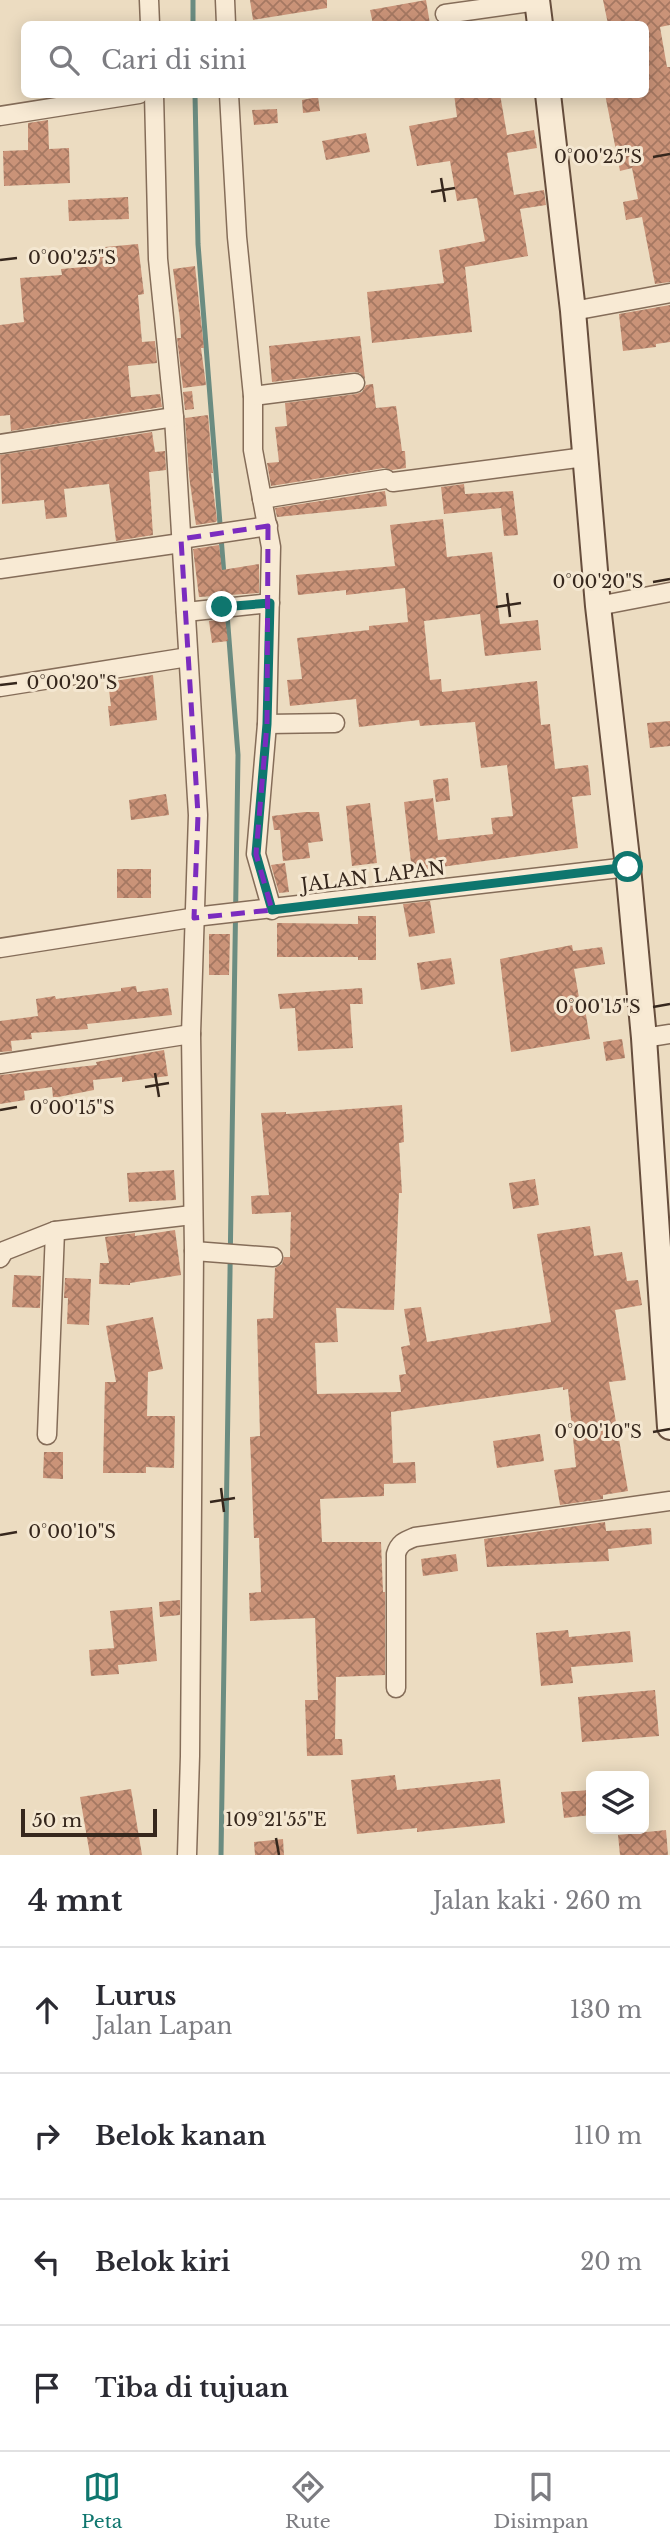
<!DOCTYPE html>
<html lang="id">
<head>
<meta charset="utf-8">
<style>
	:root { --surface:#fff; --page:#f2f2f3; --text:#2b2b33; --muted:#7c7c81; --line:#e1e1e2; --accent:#0f766e }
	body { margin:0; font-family:"Libre Baskerville",serif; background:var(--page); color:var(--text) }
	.controls { position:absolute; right:21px; bottom:21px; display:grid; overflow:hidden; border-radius:10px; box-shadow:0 4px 18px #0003 }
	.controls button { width:63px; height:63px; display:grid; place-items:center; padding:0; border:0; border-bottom:2px solid var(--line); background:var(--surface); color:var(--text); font:35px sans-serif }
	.scale { position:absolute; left:21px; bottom:18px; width:136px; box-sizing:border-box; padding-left:7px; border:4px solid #36271d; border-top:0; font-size:19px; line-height:24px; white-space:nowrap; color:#36271d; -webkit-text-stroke:5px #f4e7d1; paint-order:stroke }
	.stop { position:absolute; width:21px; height:21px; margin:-16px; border:5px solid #0f766e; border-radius:50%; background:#fff }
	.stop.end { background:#0f766e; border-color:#fff; box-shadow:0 2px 7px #0008 }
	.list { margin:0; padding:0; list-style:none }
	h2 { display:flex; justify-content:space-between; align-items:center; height:91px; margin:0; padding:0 28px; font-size:30px }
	h2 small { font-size:23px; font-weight:400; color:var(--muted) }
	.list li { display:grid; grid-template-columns:46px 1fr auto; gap:21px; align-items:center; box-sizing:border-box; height:126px; padding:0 28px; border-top:2px solid var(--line) }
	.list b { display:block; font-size:26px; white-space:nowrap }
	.list p { margin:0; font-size:23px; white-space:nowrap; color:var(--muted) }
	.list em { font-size:23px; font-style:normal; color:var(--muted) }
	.icon { flex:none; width:38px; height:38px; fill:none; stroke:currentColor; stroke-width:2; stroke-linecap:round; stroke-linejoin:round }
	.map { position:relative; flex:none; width:670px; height:1855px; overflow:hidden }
	.search { position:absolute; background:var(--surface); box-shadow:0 4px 18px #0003; left:21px; right:21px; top:21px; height:77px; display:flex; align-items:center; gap:18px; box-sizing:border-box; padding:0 24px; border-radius:10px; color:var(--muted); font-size:26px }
	.sheet { height:595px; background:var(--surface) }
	nav { display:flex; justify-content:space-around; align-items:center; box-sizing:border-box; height:98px; border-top:2px solid var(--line); background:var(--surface); font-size:19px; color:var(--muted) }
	nav a { display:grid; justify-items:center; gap:4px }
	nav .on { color:var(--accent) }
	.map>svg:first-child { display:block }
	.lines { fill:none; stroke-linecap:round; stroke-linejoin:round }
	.stream { stroke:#6b8c81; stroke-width:5 }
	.building { fill:url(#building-cross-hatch) }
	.street-casing { stroke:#856d59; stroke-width:21 }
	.secondary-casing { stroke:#674e3d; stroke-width:28 }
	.street { stroke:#f8ead4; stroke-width:18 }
	.secondary { stroke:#f8ead4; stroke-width:24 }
	.route { stroke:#0f766e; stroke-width:9 }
	.marked { fill:none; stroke:#7b2cbf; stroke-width:5; stroke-dasharray:14 9; stroke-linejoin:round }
	.ticks { fill:none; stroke:#36271d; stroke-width:2.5 }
	.labels { text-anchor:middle; stroke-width:6; stroke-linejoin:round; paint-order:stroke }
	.street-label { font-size:19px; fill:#36271d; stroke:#f4e7d1 }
	.ticks-label { font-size:18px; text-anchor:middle; fill:#36271d; stroke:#f4e7d1; stroke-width:6; stroke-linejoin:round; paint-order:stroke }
</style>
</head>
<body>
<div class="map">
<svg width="670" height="1855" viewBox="0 0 670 1855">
	<defs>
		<pattern id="building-cross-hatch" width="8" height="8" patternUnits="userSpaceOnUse" patternTransform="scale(1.75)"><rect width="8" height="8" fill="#ca9378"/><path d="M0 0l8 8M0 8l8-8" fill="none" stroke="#a57862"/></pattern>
	</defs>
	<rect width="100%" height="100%" fill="#ecdcc1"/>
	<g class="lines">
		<!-- stream -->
		<g class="stream">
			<path d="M193 0V24"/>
			<path d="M195 94 198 244 224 575"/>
			<path d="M221 1855 238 755 225 588"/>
		</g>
	</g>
	<!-- building -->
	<g class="building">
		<path d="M250 0H327V8L253 20Z"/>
		<path d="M426 0 430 24H373L370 10Z"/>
		<path d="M603 0H670V25L660 27 667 67H670V282L655 284 642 217 626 220 623 202 638 199 632 168 620 171 605 94H646V24H608Z"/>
		<path d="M454 94H500L507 135 534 130 537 148 507 153 514 195 544 190 546 205 520 209 528 256 465 267 472 332 372 343 367 292 444 283 439 250 485 241 477 198 457 201 450 161 417 166 409 126 457 117Z"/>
		<path d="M318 97 320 111 303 113 302 100Z"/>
		<path d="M277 109 278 123 254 125 252 110Z"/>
		<path d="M48 120 49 149 69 148 70 183 4 186 3 151 28 150V123Z"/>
		<path d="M366 133 370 152 326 160 322 141Z"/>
		<path d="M128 197 129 219 69 221 68 200Z"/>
		<path d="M138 244 144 294 138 295 142 342 155 341 157 363 128 366 131 397 160 394 162 407 11 431 10 415 0 416V325L24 322 20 278 62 275 61 269 96 266 94 248Z"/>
		<path d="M195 266 204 348H201L206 385 183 388 177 338H181L180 320 173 269Z"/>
		<path d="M670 305V342L656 344V347L623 351 619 314Z"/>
		<path d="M360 336 365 379 360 373 354 372 272 382 269 346Z"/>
		<path d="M373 384 376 408 396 406 402 451H405L406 468 392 470 384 468 271 486 267 463 279 462 275 427 287 426 285 403 356 394 362 392 366 385Z"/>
		<path d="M192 391 194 409 185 410 183 392Z"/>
		<path d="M208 415 213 473H211L217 520 216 522 196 525 189 476 185 418Z"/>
		<path d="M152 432 155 452 165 451 166 470 149 472 153 535 116 541 109 484 64 489 67 517 46 519 44 500 2 504 0 455Z"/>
		<path d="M464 484 465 494 513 491 518 535 504 536 501 508 444 514 441 487Z"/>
		<path d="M385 491 387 506 277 517 275 508Z"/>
		<path d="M443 519 447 557 492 552 500 624 538 620 541 650 485 656 480 614 424 621 430 680 441 679 442 692 537 681 541 725 550 724 555 769 588 765 591 795 572 797 578 848 412 871 404 802 433 798 438 840 493 834 491 818 513 816 507 765 481 768 475 722 420 726 419 720 359 727 356 699 290 706 287 680 302 679 297 638 369 630V626L408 622 405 588 346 595V590L298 595 296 575 395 566 390 525Z"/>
		<path d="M219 545 222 570 259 564V593L199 597 193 549Z"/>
		<path d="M225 619 228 641 212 643 209 621Z"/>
		<path d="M153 675 157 720 110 726 108 706H111L108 682Z"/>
		<path d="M670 721V746L650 748 647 723Z"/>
		<path d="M448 778 450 800 436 802 433 780Z"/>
		<path d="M166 794 169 815 131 820 129 800Z"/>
		<path d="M370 803 377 863 352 866 346 806Z"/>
		<path d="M305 812H319L323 841 308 843 310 858 283 861 280 830H274L272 816Z"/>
		<path d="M285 863 289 892 279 893 271 865Z"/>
		<rect x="117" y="869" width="34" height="29"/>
		<path d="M430 901 435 933 409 937 403 904Z"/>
		<path d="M358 916H376V960H358V957H277V923L358 924Z"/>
		<path d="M209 934H230L229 975H209Z"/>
		<path d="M572 945 573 951 602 947 605 964 574 969 581 1009H585L590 1039 511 1052 500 959Z"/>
		<path d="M451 958 455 984 421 990 417 963Z"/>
		<path d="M136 986 137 992 168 988 172 1015 87 1024 88 1029 31 1033 32 1039 11 1041 12 1051 0 1052V1021L38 1016 36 999 55 996 56 999 121 991V988Z"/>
		<path d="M362 988 363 1004H350L353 1048 298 1051 295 1008 280 1009 278 994Z"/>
		<path d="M622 1039 625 1058 606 1061 603 1042Z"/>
		<path d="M164 1050 168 1076 122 1082V1077L93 1080 94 1090 53 1098 52 1087 24 1091 25 1100 0 1104V1075L97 1065 96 1062Z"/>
		<path d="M402 1105 404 1142 399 1143 402 1193H399L394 1310 336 1308 338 1342 315 1343 317 1394 401 1392 399 1375 406 1374 401 1347 410 1345 404 1309 421 1307 427 1342 551 1322 537 1234 590 1226 594 1256 622 1252 627 1281 638 1280 642 1305 615 1310 626 1380 609 1382 628 1491 603 1495V1499L560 1505 554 1470 576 1467 568 1389 563 1390V1387L391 1412 393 1463 415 1462 416 1483 384 1484V1496L320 1499 322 1542H381L383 1592H385V1675L336 1677 335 1739H342L343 1755 307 1756 305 1700H318L315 1618 250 1621 249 1593 261 1592 259 1538H254L250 1437 260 1436 257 1319 273 1318 275 1268 282 1264 284 1257H290L291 1212 252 1214 251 1196 269 1195 261 1113 286 1112V1114Z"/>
		<path d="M174 1170 176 1200 129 1202 127 1173Z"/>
		<path d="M535 1179 539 1205 513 1209 509 1183Z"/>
		<path d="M175 1230 181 1275 130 1283V1285L99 1284 100 1263H109L105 1237 135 1233V1236Z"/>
		<path d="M14 1275 41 1276 40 1308 12 1307Z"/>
		<path d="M65 1278 91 1279 89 1325 67 1324 68 1298H64Z"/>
		<path d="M153 1317 163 1369 148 1372 147 1416H175L174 1468 146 1467V1473H103L105 1382H116L106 1326Z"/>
		<path d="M540 1434 544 1461 497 1468 493 1441Z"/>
		<path d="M44 1452H63V1479L43 1478Z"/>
		<path d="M605 1522 606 1531 651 1528 652 1544 608 1549 609 1561 487 1567 484 1539Z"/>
		<path d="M456 1554 458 1571 423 1576 421 1559Z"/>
		<path d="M180 1600V1615L160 1617 159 1602Z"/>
		<path d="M152 1607 157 1661 118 1665 119 1674 91 1676 89 1650 114 1648 110 1611Z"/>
		<path d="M568 1630 569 1637 630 1631 633 1662 571 1667 573 1683 541 1686 536 1633Z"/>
		<path d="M655 1690 659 1736 582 1742 578 1697Z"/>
		<path d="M395 1775 397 1790 500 1779 505 1823 417 1832V1828L357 1834 351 1780Z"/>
		<path d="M131 1789 142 1855H90L80 1797Z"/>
		<path d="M591 1790V1815L564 1818 561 1792Z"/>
		<path d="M666 1830 668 1855H620L618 1835Z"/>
		<path d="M283 1839 284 1855H255L254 1842Z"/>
	</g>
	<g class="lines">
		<defs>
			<g id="street">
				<path d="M149 0 150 24"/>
				<path d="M225 0 226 24"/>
				<path d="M445 14 537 1"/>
				<path d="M154 94 158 259 174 417 198 815 191 1034 194 1251 190 1756 187 1855"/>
				<path d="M229 94 237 237 253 396V450L271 547 267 724 256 854 272 910"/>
				<path d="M0 116 139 94"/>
				<path d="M573 311 670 293"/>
				<path d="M253 396 355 383"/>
				<path d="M0 444 174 417"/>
				<path d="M393 482 585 457"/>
				<path d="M262 499 386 479"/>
				<path d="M181 539 268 526"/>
				<path d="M0 569 181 543"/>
				<path d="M598 606 670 592"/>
				<path d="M186 612 270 603"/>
				<path d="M0 687 188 657"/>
				<path d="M267 724 335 723"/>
				<path d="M0 948 203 916 628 867"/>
				<path d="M644 1038 670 1034"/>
				<path d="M0 1064 191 1034"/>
				<path d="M194 1251 273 1257"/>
				<path d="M0 1258 4 1251 55 1231 192 1215"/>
				<path d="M47 1435 55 1231"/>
				<path d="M396 1688V1554C399 1543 405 1541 415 1537L670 1501"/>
			</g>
			<g id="secondary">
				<path d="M537 0 540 24"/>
				<path d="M548 94 573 311 598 606 628 867 644 1038 670 1427"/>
			</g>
		</defs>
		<!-- street casing -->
		<use href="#street" class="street-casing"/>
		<!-- secondary casing -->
		<use href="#secondary" class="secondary-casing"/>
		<!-- street -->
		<use href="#street" class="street"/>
		<!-- secondary -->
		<use href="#secondary" class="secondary"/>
	</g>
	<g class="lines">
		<!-- route -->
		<path class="route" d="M222 607 270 603 267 724 256 854 272 910 628 867"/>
	</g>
	<!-- marked area -->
	<path class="marked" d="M268 526 267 724 256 854 272 910 194 918 198 815 181 539Z"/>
	<!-- ticks -->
	<path class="ticks" d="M653 157 670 154M441 178 445 202M431 192 455 188M0 260 17 258M653 582 670 579M507 593 510 617M496 607 521 603M0 685 17 683M653 1007 670 1004M155 1073 159 1097M145 1087 169 1083M0 1110 17 1107M653 1432 670 1429M221 1488 224 1512M210 1502 235 1498M0 1535 17 1532M276 1838 279 1855"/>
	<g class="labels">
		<!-- street labels -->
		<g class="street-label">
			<text transform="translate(373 876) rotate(-7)" y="7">JALAN LAPAN</text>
		</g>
	</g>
	<g class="ticks-label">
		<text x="598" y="163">0°00'25"S</text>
		<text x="72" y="264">0°00'25"S</text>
		<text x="598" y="588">0°00'20"S</text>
		<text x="72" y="689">0°00'20"S</text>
		<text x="598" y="1013">0°00'15"S</text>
		<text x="72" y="1114">0°00'15"S</text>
		<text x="598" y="1438">0°00'10"S</text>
		<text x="72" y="1538">0°00'10"S</text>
		<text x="276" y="1826">109°21'55"E</text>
	</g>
</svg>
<div class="controls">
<button><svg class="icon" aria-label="layers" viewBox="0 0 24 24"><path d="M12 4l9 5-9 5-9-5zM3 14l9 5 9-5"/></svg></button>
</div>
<div class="scale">50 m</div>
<div class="stop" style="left:628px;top:867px"></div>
<div class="stop end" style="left:222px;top:607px"></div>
<div class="search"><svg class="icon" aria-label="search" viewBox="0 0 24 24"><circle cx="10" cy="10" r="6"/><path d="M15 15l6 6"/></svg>Cari di sini</div>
</div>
<section class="sheet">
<h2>4 mnt<small>Jalan kaki · 260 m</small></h2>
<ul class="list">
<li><svg class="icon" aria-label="ahead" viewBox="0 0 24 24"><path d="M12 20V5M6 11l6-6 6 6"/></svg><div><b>Lurus</b><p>Jalan Lapan</p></div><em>130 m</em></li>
<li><svg class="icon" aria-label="right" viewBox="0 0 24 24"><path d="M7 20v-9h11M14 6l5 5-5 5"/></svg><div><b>Belok kanan</b></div><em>110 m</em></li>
<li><svg class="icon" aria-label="left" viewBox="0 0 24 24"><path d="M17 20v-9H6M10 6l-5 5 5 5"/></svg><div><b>Belok kiri</b></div><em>20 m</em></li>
<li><svg class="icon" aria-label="arrive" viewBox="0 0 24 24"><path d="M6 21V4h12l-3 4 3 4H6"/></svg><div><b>Tiba di tujuan</b></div></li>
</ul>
</section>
<nav>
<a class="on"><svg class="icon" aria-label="map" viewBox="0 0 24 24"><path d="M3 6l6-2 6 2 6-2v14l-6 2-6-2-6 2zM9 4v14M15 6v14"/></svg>Peta</a>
<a><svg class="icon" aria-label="directions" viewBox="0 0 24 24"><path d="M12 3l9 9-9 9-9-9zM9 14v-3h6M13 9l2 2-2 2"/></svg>Rute</a>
<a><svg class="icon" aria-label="saved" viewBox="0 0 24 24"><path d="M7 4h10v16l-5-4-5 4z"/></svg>Disimpan</a>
</nav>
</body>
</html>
